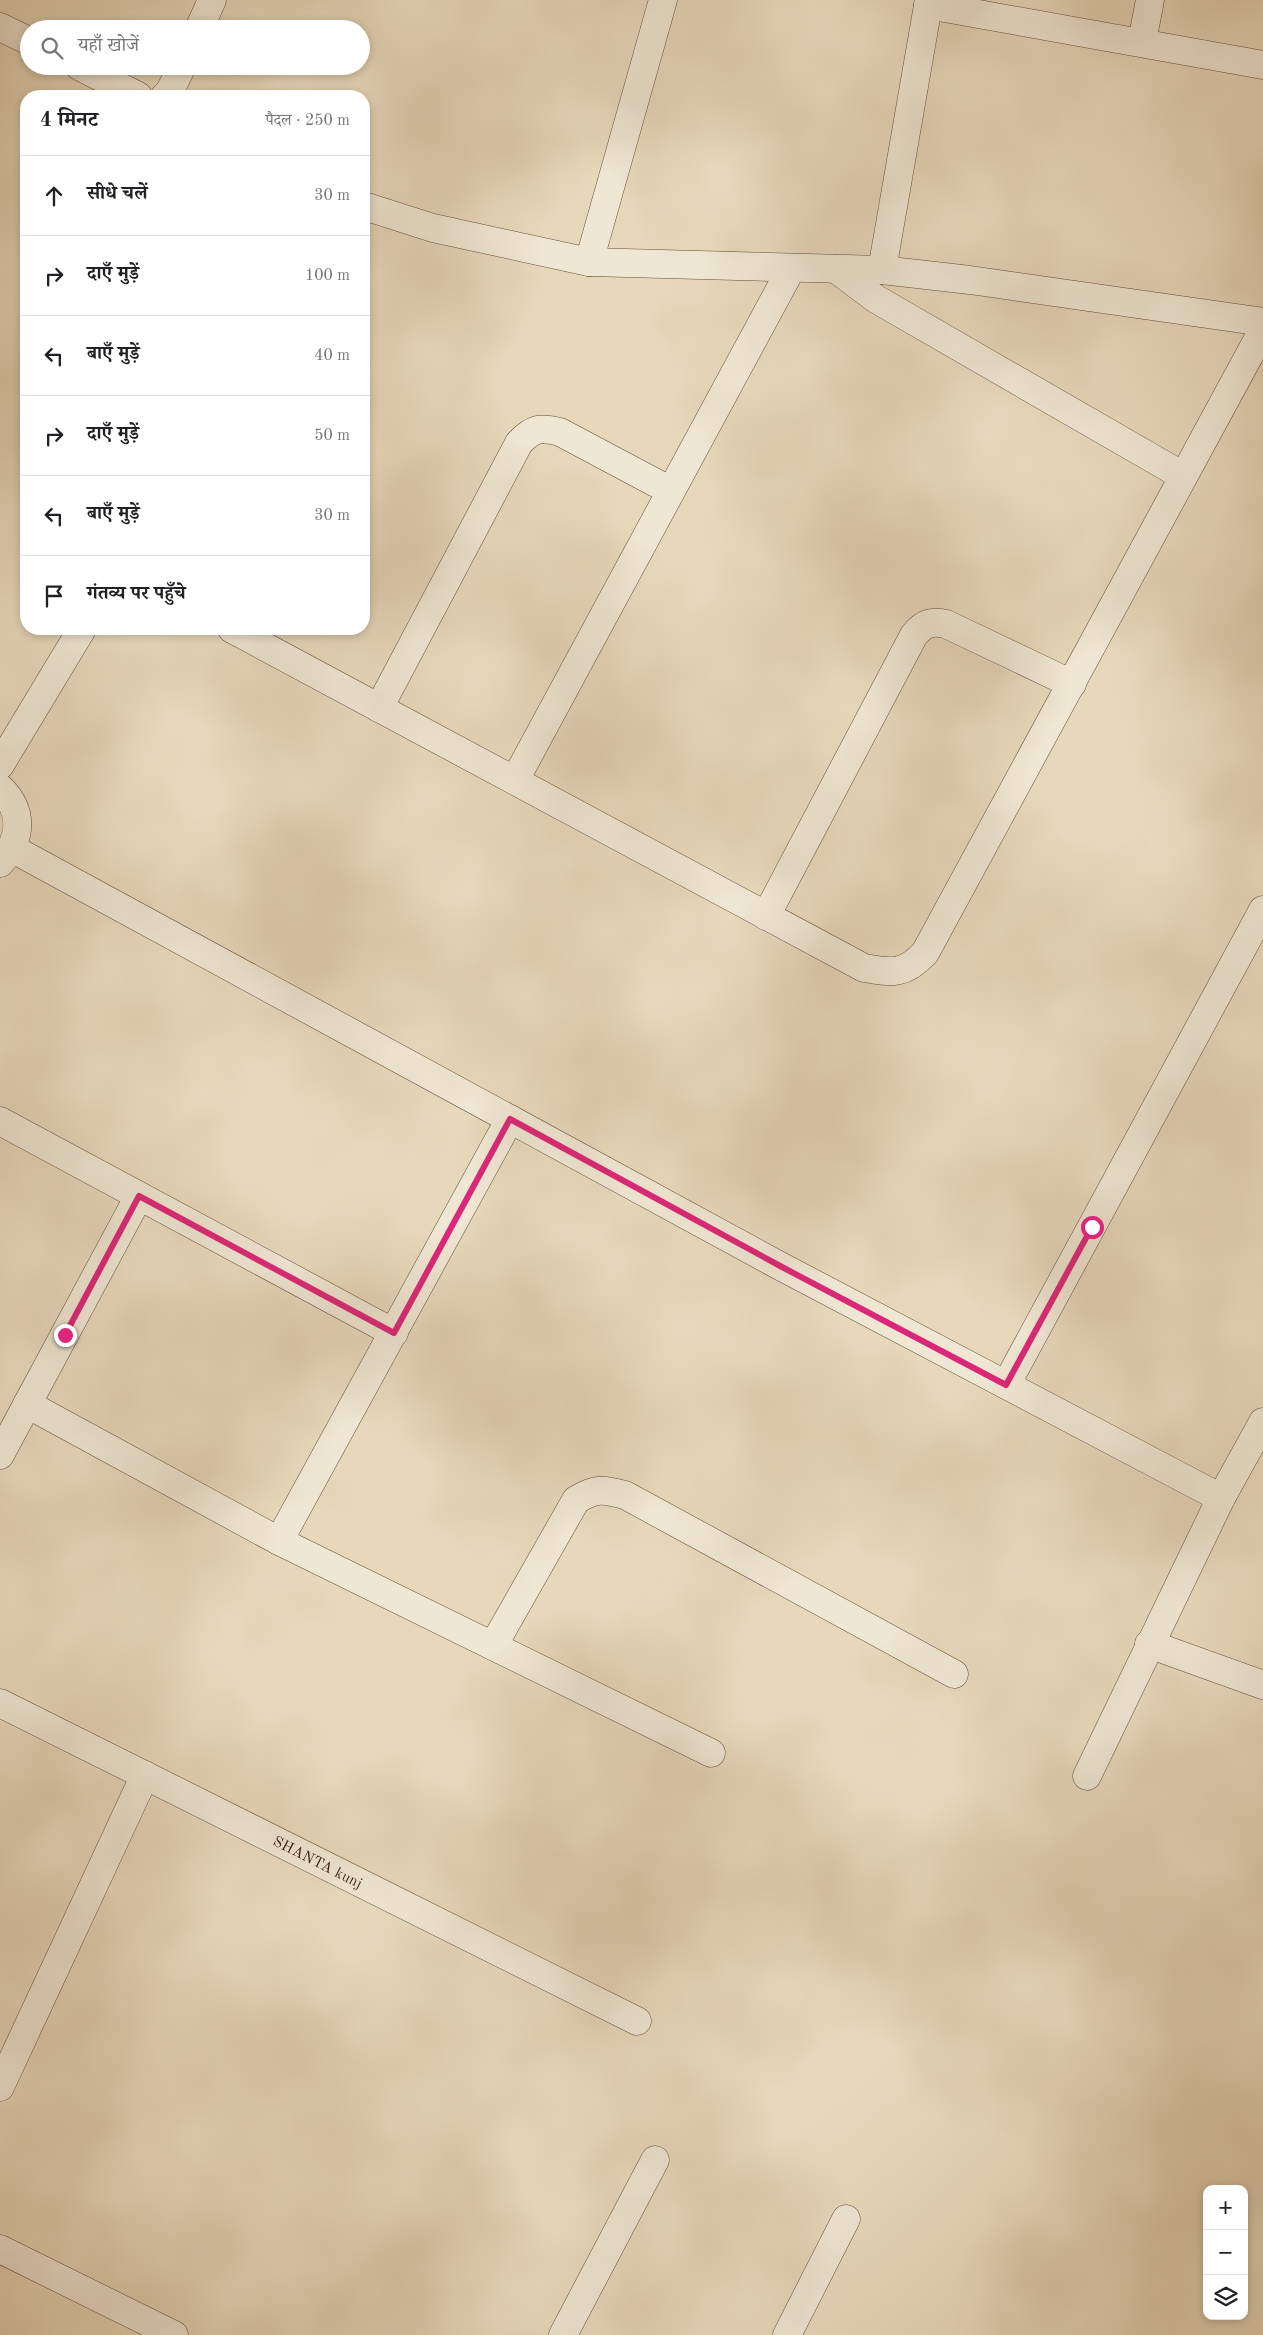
<!DOCTYPE html>
<html lang="hi">
<head>
<meta charset="utf-8">
<style>
	:root { --surface:#fff; --page:#f2f2f2; --text:#202124; --muted:#757577; --line:#e0e0e0 }
	body { margin:0; font-family:"Old Standard TT","Noto Serif Devanagari",serif; background:var(--page); color:var(--text) }
	.controls { position:absolute; right:15px; bottom:15px; display:grid; overflow:hidden; border-radius:10px; box-shadow:0 2px 8px #0003 }
	.controls button { width:45px; height:45px; display:grid; place-items:center; padding:0; border:0; border-bottom:1px solid var(--line); background:var(--surface); color:var(--text); font:25px sans-serif }
	.stop { position:absolute; width:15px; height:15px; margin:-11px; border:4px solid #db2777; border-radius:50%; background:#fff }
	.stop.end { background:#db2777; border-color:#fff; box-shadow:0 1px 5px #0008 }
	.list { margin:0; padding:0; list-style:none }
	h2 { display:flex; justify-content:space-between; align-items:center; height:65px; margin:0; padding:0 20px; font-size:21px }
	h2 small { font-size:16px; font-weight:400; color:var(--muted) }
	.list li { display:grid; grid-template-columns:32px 1fr auto; gap:15px; align-items:center; box-sizing:border-box; height:80px; padding:0 20px; border-top:1px solid var(--line) }
	.list b { display:block; font-size:19px; white-space:nowrap }
	.list em { font-size:16px; font-style:normal; color:var(--muted) }
	.icon { flex:none; width:28px; height:28px; fill:none; stroke:currentColor; stroke-width:2; stroke-linecap:round; stroke-linejoin:round }
	.map { position:relative; flex:none; width:1263px; height:2335px; overflow:hidden }
	.search { position:absolute; background:var(--surface); box-shadow:0 2px 8px #0003; left:20px; top:20px; width:350px; height:55px; display:flex; align-items:center; gap:12px; box-sizing:border-box; padding:0 18px; border-radius:28px; color:var(--muted); font-size:19px }
	.panel { position:absolute; background:var(--surface); box-shadow:0 2px 8px #0003; left:20px; top:90px; width:350px; height:545px; border-radius:20px }
	.map>svg:first-child { display:block }
	.lines { fill:none; stroke-linecap:round; stroke-linejoin:round }
	.street-casing { stroke:#684d3b; stroke-width:29 }
	.street { stroke:#efe6d3; stroke-width:28 }
	.route { stroke:#db2777; stroke-width:6 }
	.labels { text-anchor:middle; stroke-width:4.5; stroke-linejoin:round; paint-order:stroke }
	.street-label { font-size:15px; fill:#3d1f10; stroke:#efe6d3 }
</style>
</head>
<body>
<div class="map">
<svg width="1263" height="2335" viewBox="0 0 1263 2335">
	<rect width="100%" height="100%" fill="#e7d8bb"/>
	<filter id="stains"><feTurbulence type="fractalNoise" baseFrequency=".004" numOctaves="4"/><feColorMatrix values="0 0 0 0 .2 0 0 0 0 .09 0 0 0 0 .02 0 0 0 .5 -.17"/></filter>
	<radialGradient id="worn" r=".72"><stop offset=".6" stop-color="#630" stop-opacity="0"/><stop offset="1" stop-color="#630" stop-opacity=".3"/></radialGradient>
	<g class="lines">
		<defs>
			<g id="street">
				<path d="M928 5 1263 65"/>
				<path d="M0 27 29 41"/>
				<path d="M199 29 212 0"/>
				<path d="M1142 42 1150 0"/>
				<path d="M79 66 138 96"/>
				<path d="M165 96 169 93 182 66"/>
				<path d="M364 206 433 228 589 262 882 270 970 280 1263 322"/>
				<path d="M589 262 663 0"/>
				<path d="M836 269 876 299 1183 476"/>
				<path d="M882 270 929 0"/>
				<path d="M232 629 864 968C893 973 904 975 925 953L1263 330"/>
				<path d="M379 708 519 443C533 428 540 427 560 432L671 491"/>
				<path d="M0 765 82 629"/>
				<path d="M515 780 791 269"/>
				<path d="M0 788C24 811 22 839 0 863"/>
				<path d="M13 849 782 1267 1221 1498"/>
				<path d="M766 916 914 635C924 623 931 621 946 624L1072 684"/>
				<path d="M0 1121 394 1333"/>
				<path d="M1006 1385 1263 910"/>
				<path d="M27 1404 279 1541 711 1753"/>
				<path d="M0 1455 139 1196"/>
				<path d="M279 1541 510 1119"/>
				<path d="M1149 1644 1263 1685"/>
				<path d="M493 1646 576 1500C596 1488 603 1489 625 1495L954 1674"/>
				<path d="M0 1703 637 2021"/>
				<path d="M1087 1776 1221 1498 1263 1422"/>
				<path d="M0 2087 145 1775"/>
				<path d="M0 2249 174 2335"/>
				<path d="M563 2335 655 2160"/>
				<path d="M787 2335 846 2219"/>
			</g>
		</defs>
		<!-- street casing -->
		<use href="#street" class="street-casing"/>
		<!-- street -->
		<use href="#street" class="street"/>
	</g>
	<g class="lines">
		<!-- route -->
		<path class="route" d="M65 1335 139 1196 394 1333 510 1119 782 1267 1006 1385 1092 1227"/>
	</g>
	<g class="labels">
		<!-- street labels -->
		<g class="street-label">
			<text transform="translate(318 1862) rotate(27)" y="5">SHANTA kunj</text>
		</g>
	</g>
	<rect width="100%" height="100%" filter="url(#stains)"/>
	<rect width="100%" height="100%" fill="url(#worn)"/>
</svg>
<div class="controls">
<button>+</button>
<button>−</button>
<button><svg class="icon" aria-label="layers" viewBox="0 0 24 24"><path d="M12 4l9 5-9 5-9-5zM3 14l9 5 9-5"/></svg></button>
</div>
<div class="stop" style="left:1092px;top:1227px"></div>
<div class="stop end" style="left:65px;top:1335px"></div>
<div class="search"><svg class="icon" aria-label="search" viewBox="0 0 24 24"><circle cx="10" cy="10" r="6"/><path d="M15 15l6 6"/></svg>यहाँ खोजें</div>
<section class="panel">
<h2>4 मिनट<small>पैदल · 250 m</small></h2>
<ul class="list">
<li><svg class="icon" aria-label="ahead" viewBox="0 0 24 24"><path d="M12 20V5M6 11l6-6 6 6"/></svg><div><b>सीधे चलें</b></div><em>30 m</em></li>
<li><svg class="icon" aria-label="right" viewBox="0 0 24 24"><path d="M7 20v-9h11M14 6l5 5-5 5"/></svg><div><b>दाएँ मुड़ें</b></div><em>100 m</em></li>
<li><svg class="icon" aria-label="left" viewBox="0 0 24 24"><path d="M17 20v-9H6M10 6l-5 5 5 5"/></svg><div><b>बाएँ मुड़ें</b></div><em>40 m</em></li>
<li><svg class="icon" aria-label="right" viewBox="0 0 24 24"><path d="M7 20v-9h11M14 6l5 5-5 5"/></svg><div><b>दाएँ मुड़ें</b></div><em>50 m</em></li>
<li><svg class="icon" aria-label="left" viewBox="0 0 24 24"><path d="M17 20v-9H6M10 6l-5 5 5 5"/></svg><div><b>बाएँ मुड़ें</b></div><em>30 m</em></li>
<li><svg class="icon" aria-label="arrive" viewBox="0 0 24 24"><path d="M6 21V4h12l-3 4 3 4H6"/></svg><div><b>गंतव्य पर पहुँचे</b></div></li>
</ul>
</section>
</div>
</body>
</html>
